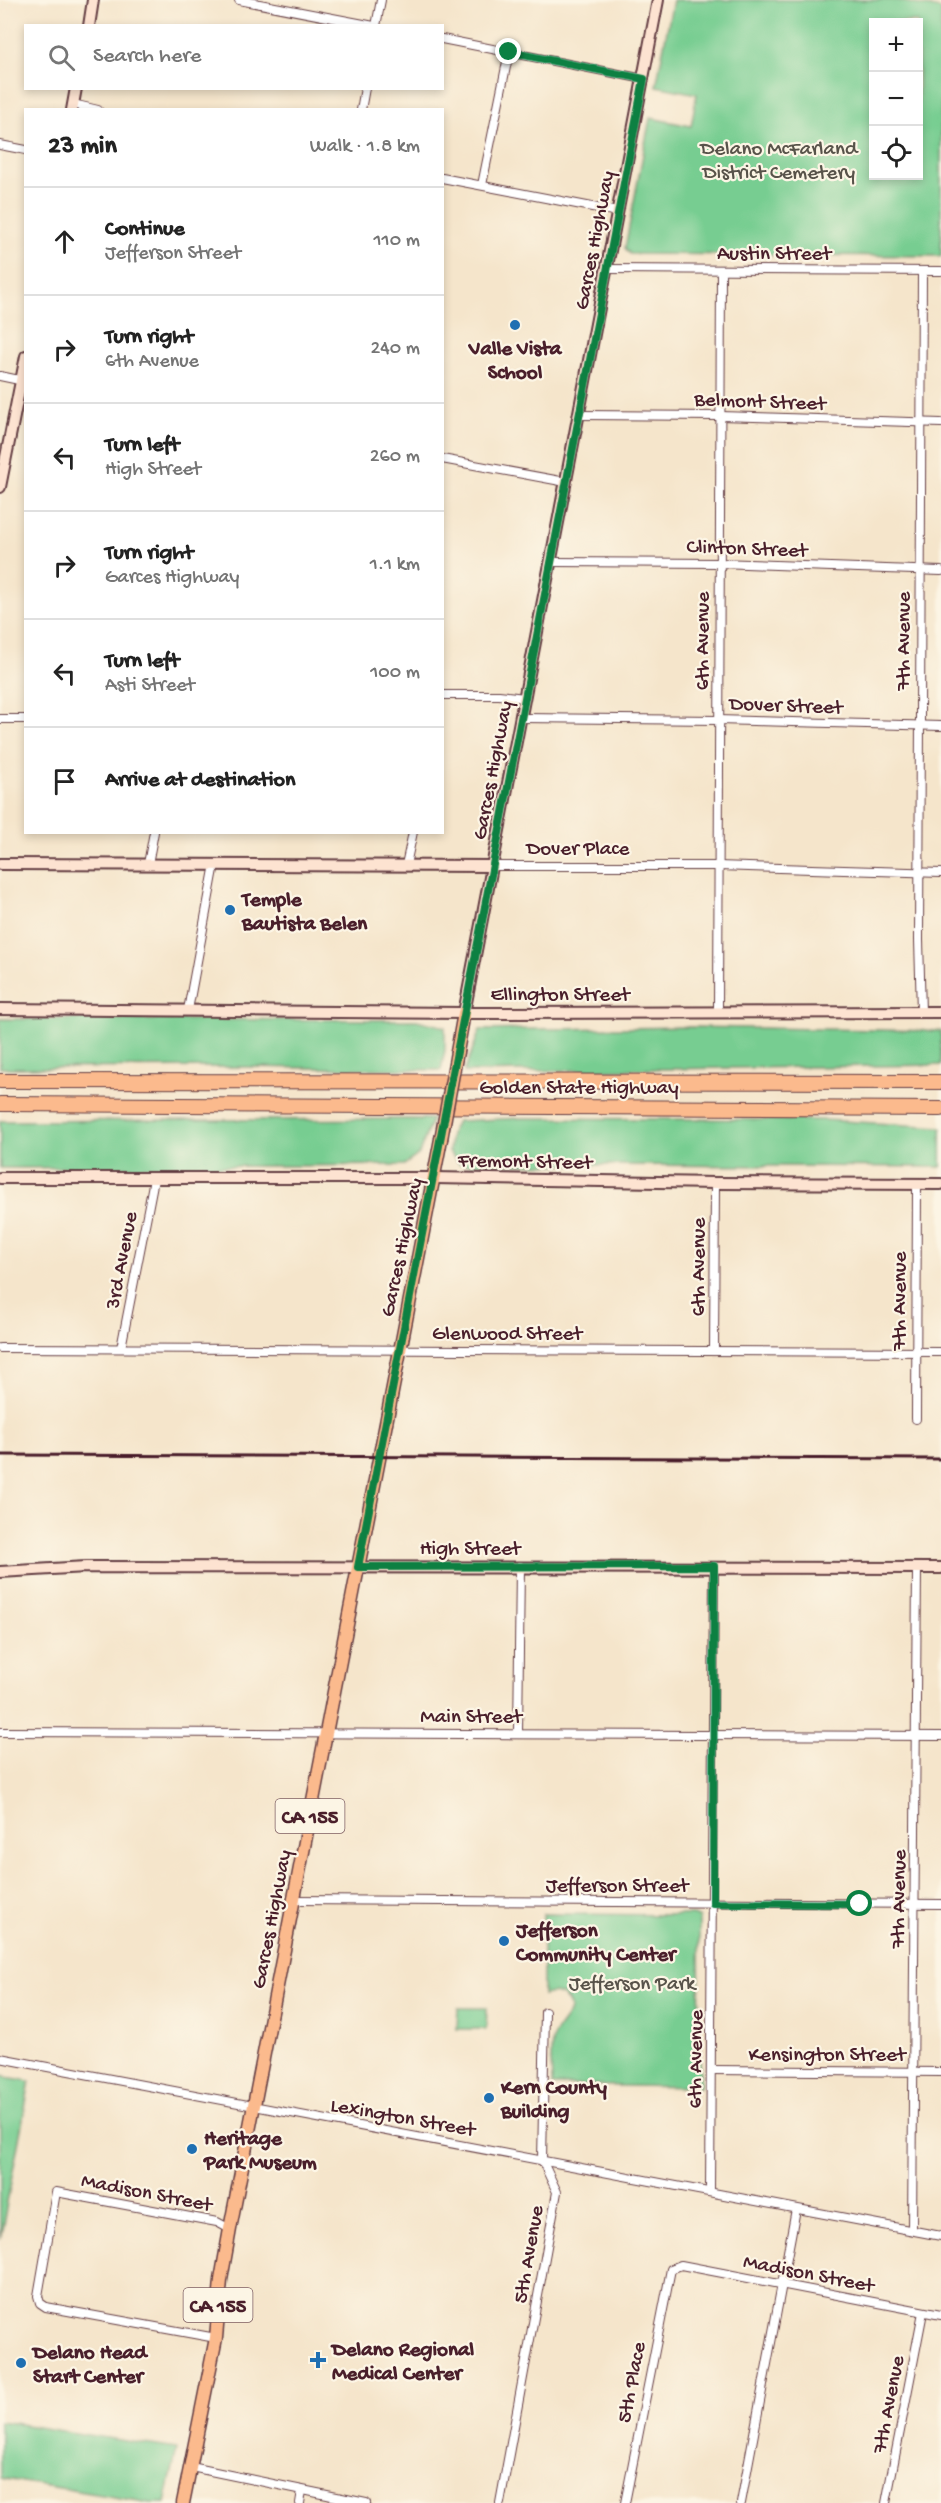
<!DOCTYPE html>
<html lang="en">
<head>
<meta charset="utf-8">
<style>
	:root { --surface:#fff; --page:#f2f2f2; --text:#222; --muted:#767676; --line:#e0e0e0 }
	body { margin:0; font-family:"Gochi Hand",sans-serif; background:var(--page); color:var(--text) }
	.controls { position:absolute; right:18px; top:18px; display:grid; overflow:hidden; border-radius:0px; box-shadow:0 3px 9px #0003 }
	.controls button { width:54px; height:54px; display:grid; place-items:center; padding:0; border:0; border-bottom:2px solid var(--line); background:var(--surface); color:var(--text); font:30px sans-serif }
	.stop { position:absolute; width:18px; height:18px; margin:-14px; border:4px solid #0b8043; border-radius:50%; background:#fff }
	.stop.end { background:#0b8043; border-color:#fff; box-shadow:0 2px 6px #0008 }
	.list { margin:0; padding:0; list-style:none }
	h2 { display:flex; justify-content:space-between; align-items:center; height:78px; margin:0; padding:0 24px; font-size:26px }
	h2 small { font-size:20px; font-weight:400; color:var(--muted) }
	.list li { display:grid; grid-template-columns:39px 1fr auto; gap:18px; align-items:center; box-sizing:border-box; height:108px; padding:0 24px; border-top:2px solid var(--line) }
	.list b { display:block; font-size:22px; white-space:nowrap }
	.list p { margin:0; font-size:20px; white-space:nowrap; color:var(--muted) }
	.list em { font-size:20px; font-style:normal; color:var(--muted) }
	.icon { flex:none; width:33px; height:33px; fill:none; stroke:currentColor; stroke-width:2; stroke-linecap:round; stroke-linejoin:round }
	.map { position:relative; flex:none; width:941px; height:2503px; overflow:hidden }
	.search { position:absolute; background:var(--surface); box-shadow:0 3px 9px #0003; left:24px; top:24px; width:420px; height:66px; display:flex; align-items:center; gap:15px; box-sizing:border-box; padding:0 21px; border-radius:0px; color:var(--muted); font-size:22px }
	.panel { position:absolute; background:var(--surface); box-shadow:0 3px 9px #0003; left:24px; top:108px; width:420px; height:726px; border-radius:0px }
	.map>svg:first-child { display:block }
	.green { fill:#77cd91; stroke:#60765e; stroke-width:1.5; fill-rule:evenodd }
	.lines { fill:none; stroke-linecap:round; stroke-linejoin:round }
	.street-casing { stroke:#643d43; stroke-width:10 }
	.secondary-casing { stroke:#643d43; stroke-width:14 }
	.primary-casing { stroke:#643d43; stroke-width:15 }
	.highway-casing { stroke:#643d43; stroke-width:16 }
	.street { stroke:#fff; stroke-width:8 }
	.secondary { stroke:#fde3d1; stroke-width:10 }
	.primary { stroke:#fbba8d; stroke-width:12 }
	.highway { stroke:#fbba8d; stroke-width:14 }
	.rail { stroke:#4a1f2b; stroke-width:3 }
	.primary-bridge-casing { stroke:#643d43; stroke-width:15; stroke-linecap:butt }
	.primary-bridge { stroke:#fbba8d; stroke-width:12 }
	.route { stroke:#0b8043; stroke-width:8 }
	.poi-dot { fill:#1f6fb2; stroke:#fcf5e5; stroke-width:2 }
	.labels { text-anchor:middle; stroke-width:4.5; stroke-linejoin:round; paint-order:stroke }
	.shield { fill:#fcf5e5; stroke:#7f5f63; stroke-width:1.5 }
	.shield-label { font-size:20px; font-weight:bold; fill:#4a1f2b }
	.park-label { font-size:21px; fill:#58534a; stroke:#fcf5e5 }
	.street-label { font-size:21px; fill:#4a1f2b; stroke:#fcf5e5 }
	.poi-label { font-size:21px; font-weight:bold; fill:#4a1f2b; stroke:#fcf5e5; text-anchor:start }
</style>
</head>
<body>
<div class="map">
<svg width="941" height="2503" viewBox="0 0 941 2503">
	<rect width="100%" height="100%" fill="#fcf5e5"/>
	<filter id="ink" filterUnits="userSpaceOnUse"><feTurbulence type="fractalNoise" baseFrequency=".0167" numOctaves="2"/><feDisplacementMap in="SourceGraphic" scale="12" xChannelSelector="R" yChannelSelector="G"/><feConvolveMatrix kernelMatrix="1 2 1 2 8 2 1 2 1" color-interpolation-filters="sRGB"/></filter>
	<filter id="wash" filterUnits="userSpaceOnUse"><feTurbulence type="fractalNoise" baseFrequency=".008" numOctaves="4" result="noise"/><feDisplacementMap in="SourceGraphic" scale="24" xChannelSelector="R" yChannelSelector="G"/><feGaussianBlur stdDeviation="1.35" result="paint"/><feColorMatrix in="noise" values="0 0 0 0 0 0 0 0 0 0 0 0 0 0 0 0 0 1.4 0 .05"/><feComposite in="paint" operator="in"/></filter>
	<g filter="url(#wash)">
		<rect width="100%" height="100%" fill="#f5e5cb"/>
		<!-- green -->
		<g class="green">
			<path d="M673 0H896L941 9V256L630 254 625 248 650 118 691 126 697 94 656 86ZM874 22H918V176H874Z"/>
			<path d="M0 1019 417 1020 445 1027V1050L441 1070 248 1067 0 1068Z"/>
			<path d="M691 1027 941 1031V1065L464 1072 480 1030Z"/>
			<path d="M523 1118 825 1120 941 1127V1167L460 1164 449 1152 451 1133 457 1121Z"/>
			<path d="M432 1119 419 1154 404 1165 0 1168V1121Z"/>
			<path d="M543 1914 693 1915 699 1918 700 2087 552 2085C552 2071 549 2052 553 2038 556 2025 584 2009 561 1995 555 1992 549 1993 543 1995Z"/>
			<path d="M458 2008H487L486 2029H457Z"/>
			<path d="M0 2076 30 2081 0 2240Z"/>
			<path d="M0 2421 177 2449 165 2503H150L0 2478Z"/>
		</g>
	</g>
	<g filter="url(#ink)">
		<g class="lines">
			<defs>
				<g id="street">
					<path d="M239 0 374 26"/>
					<path d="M376 26 381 0"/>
					<path d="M442 39 644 79"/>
					<path d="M73 104 98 110"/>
					<path d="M361 110 365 88"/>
					<path d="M0 145 26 150"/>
					<path d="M442 178 618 212"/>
					<path d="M482 185 509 52"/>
					<path d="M607 269 941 271"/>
					<path d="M0 376 24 381"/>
					<path d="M579 415 720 416 941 423"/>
					<path d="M442 459 566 482"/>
					<path d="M551 562 719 563 941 571"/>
					<path d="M442 695H499L525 698"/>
					<path d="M522 718 718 720 941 726"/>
					<path d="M0 719H26"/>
					<path d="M148 864 154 832"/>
					<path d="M406 865 413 832"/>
					<path d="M493 866H718L941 873"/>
					<path d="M188 1010 215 864"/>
					<path d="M718 1012 721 270"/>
					<path d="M921 1012 919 940 922 271"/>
					<path d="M0 1348 941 1352"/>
					<path d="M121 1348 154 1179"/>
					<path d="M714 1351 715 1183"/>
					<path d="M916 1419 917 1184"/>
					<path d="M0 1732 941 1736"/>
					<path d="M518 1734 520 1566"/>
					<path d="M294 1900 941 1904"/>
					<path d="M0 2058 941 2236"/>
					<path d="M712 2070 941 2072"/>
					<path d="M710 2192 714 1566"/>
					<path d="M912 2230 917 1567"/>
					<path d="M216 2338 46 2307 40 2303 38 2296 56 2192 217 2222 230 2229"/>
					<path d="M191 2467 366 2503"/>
					<path d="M300 2503 302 2491"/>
					<path d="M500 2503 557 2192 542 2160 545 2012"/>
					<path d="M625 2503 671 2269 681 2265 941 2315"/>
					<path d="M741 2503 796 2209"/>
					<path d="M886 2503 923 2312"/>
				</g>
				<g id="secondary">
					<path d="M89 26 93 0"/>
					<path d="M72 110 76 88"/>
					<path d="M0 487 26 356"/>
					<path d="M0 864 493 866"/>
					<path d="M0 1009 464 1013 941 1012"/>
					<path d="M464 1013 658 0"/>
					<path d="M0 1178H435L715 1183 941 1184"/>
					<path d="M0 1572 86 1567 941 1568"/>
				</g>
				<g id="primary">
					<path d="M457 1052 464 1013"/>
					<path d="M183 2503 216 2338 221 2280 230 2229 441 1139"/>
				</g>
				<g id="highway">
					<path d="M0 1081 941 1082"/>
					<path d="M0 1104 941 1109"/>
				</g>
			</defs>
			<!-- street casing -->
			<use href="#street" class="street-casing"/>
			<!-- secondary casing -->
			<use href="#secondary" class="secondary-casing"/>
			<!-- primary casing -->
			<use href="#primary" class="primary-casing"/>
			<!-- highway casing -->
			<use href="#highway" class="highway-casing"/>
			<!-- street -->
			<use href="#street" class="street"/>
			<!-- secondary -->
			<use href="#secondary" class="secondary"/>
			<!-- primary -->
			<use href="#primary" class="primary"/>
			<!-- highway -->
			<use href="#highway" class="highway"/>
			<!-- rail -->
			<path class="rail" d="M0 1455 941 1459"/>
			<defs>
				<path id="primary-bridge" d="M441 1139 457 1052"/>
			</defs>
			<!-- primary-bridge casing -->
			<use href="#primary-bridge" class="primary-bridge-casing"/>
			<!-- primary-bridge -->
			<use href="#primary-bridge" class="primary-bridge"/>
		</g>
	</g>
	<g class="lines" filter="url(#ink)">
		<!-- route -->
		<path class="route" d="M509 52 644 79 358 1567 714 1566 713 1903 860 1904"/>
	</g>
	<!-- markers -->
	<g class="poi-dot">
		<circle cx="515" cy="325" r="6"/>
		<circle cx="230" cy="910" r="6"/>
		<circle cx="504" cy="1941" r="6"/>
		<circle cx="489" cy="2098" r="6"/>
		<circle cx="192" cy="2149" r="6"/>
		<path d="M315 2351h6v6h6v6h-6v6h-6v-6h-6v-6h6z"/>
		<circle cx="21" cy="2363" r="6"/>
	</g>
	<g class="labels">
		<!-- shield labels -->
		<g class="shield">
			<rect x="275.5" y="1799" width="69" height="34" rx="4.5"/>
			<rect x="183.5" y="2288" width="69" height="34" rx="4.5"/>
		</g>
		<g class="shield-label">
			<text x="310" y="1823">CA 155</text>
			<text x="218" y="2312">CA 155</text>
		</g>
		<!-- park labels -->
		<g class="park-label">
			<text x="779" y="154">Delano McFarland<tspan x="779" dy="24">District Cemetery</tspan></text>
			<text x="632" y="1989">Jefferson Park</text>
		</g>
		<!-- street labels -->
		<g class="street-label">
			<text transform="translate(593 240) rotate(-79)" y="7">Garces Highway</text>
			<text x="774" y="259">Austin Street</text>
			<text transform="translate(760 400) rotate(2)" y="7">Belmont Street</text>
			<text transform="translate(747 547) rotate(2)" y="7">Clinton Street</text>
			<text transform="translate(701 641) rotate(-90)" y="7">6th Avenue</text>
			<text transform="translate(902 641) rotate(-90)" y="7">7th Avenue</text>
			<text transform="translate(786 704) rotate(2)" y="7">Dover Street</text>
			<text transform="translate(491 770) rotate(-79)" y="7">Garces Highway</text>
			<text x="578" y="854">Dover Place</text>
			<text x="560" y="1000">Ellington Street</text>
			<text x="579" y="1093">Golden State Highway</text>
			<text transform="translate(525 1160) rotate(1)" y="7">Fremont Street</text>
			<text transform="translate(400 1247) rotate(-78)" y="7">Garces Highway</text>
			<text transform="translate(120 1260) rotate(-79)" y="7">3rd Avenue</text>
			<text transform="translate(697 1267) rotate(-90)" y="7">6th Avenue</text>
			<text transform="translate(898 1301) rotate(-90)" y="7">7th Avenue</text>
			<text x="507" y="1339">Glenwood Street</text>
			<text x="470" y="1554">High Street</text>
			<text x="471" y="1722">Main Street</text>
			<text x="617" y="1891">Jefferson Street</text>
			<text transform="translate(897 1899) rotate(-89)" y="7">7th Avenue</text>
			<text transform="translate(270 1919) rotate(-79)" y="7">Garces Highway</text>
			<text x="827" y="2060">Kensington Street</text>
			<text transform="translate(694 2059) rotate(-89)" y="7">6th Avenue</text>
			<text transform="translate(403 2116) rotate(10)" y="7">Lexington Street</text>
			<text transform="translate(147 2191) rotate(11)" y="7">Madison Street</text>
			<text transform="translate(527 2254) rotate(-80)" y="7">5th Avenue</text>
			<text transform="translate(809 2272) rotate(11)" y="7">Madison Street</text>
			<text transform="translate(630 2382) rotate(-79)" y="7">5th Place</text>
			<text transform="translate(887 2404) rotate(-79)" y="7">7th Avenue</text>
		</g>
		<!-- poi labels -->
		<g class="poi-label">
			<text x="515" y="354" text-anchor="middle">Valle Vista<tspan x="515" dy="24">School</tspan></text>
			<text x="242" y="905">Temple<tspan x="242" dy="24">Bautista Belen</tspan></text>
			<text x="516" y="1936">Jefferson<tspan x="516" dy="24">Community Center</tspan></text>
			<text x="501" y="2093">Kern County<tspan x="501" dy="24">Building</tspan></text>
			<text x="204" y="2144">Heritage<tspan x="204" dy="24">Park Museum</tspan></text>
			<text x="332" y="2355">Delano Regional<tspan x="332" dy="24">Medical Center</tspan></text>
			<text x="33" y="2358">Delano Head<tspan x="33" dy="24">Start Center</tspan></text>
		</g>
	</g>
</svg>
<div class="controls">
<button>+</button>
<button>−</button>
<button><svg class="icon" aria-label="locate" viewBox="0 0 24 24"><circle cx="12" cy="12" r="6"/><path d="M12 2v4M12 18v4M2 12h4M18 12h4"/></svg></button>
</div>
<div class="stop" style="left:860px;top:1904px"></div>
<div class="stop end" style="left:509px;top:52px"></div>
<div class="search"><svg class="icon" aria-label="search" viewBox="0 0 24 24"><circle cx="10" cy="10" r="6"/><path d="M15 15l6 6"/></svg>Search here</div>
<section class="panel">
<h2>23 min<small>Walk · 1.8 km</small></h2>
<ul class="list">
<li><svg class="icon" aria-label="ahead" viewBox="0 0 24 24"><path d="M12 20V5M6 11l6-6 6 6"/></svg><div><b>Continue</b><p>Jefferson Street</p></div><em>110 m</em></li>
<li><svg class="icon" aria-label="right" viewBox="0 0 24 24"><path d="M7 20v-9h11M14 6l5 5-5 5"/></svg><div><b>Turn right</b><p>6th Avenue</p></div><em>240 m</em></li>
<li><svg class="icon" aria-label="left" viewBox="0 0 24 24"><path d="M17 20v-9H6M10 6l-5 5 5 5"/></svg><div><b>Turn left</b><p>High Street</p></div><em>260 m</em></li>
<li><svg class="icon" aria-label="right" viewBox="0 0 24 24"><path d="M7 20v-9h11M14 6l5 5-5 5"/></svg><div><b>Turn right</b><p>Garces Highway</p></div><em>1.1 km</em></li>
<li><svg class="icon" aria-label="left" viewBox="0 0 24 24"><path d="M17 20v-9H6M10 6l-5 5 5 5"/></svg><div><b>Turn left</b><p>Asti Street</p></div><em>100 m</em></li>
<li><svg class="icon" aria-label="arrive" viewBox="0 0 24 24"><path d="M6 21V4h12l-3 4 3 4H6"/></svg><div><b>Arrive at destination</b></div></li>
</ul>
</section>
</div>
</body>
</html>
